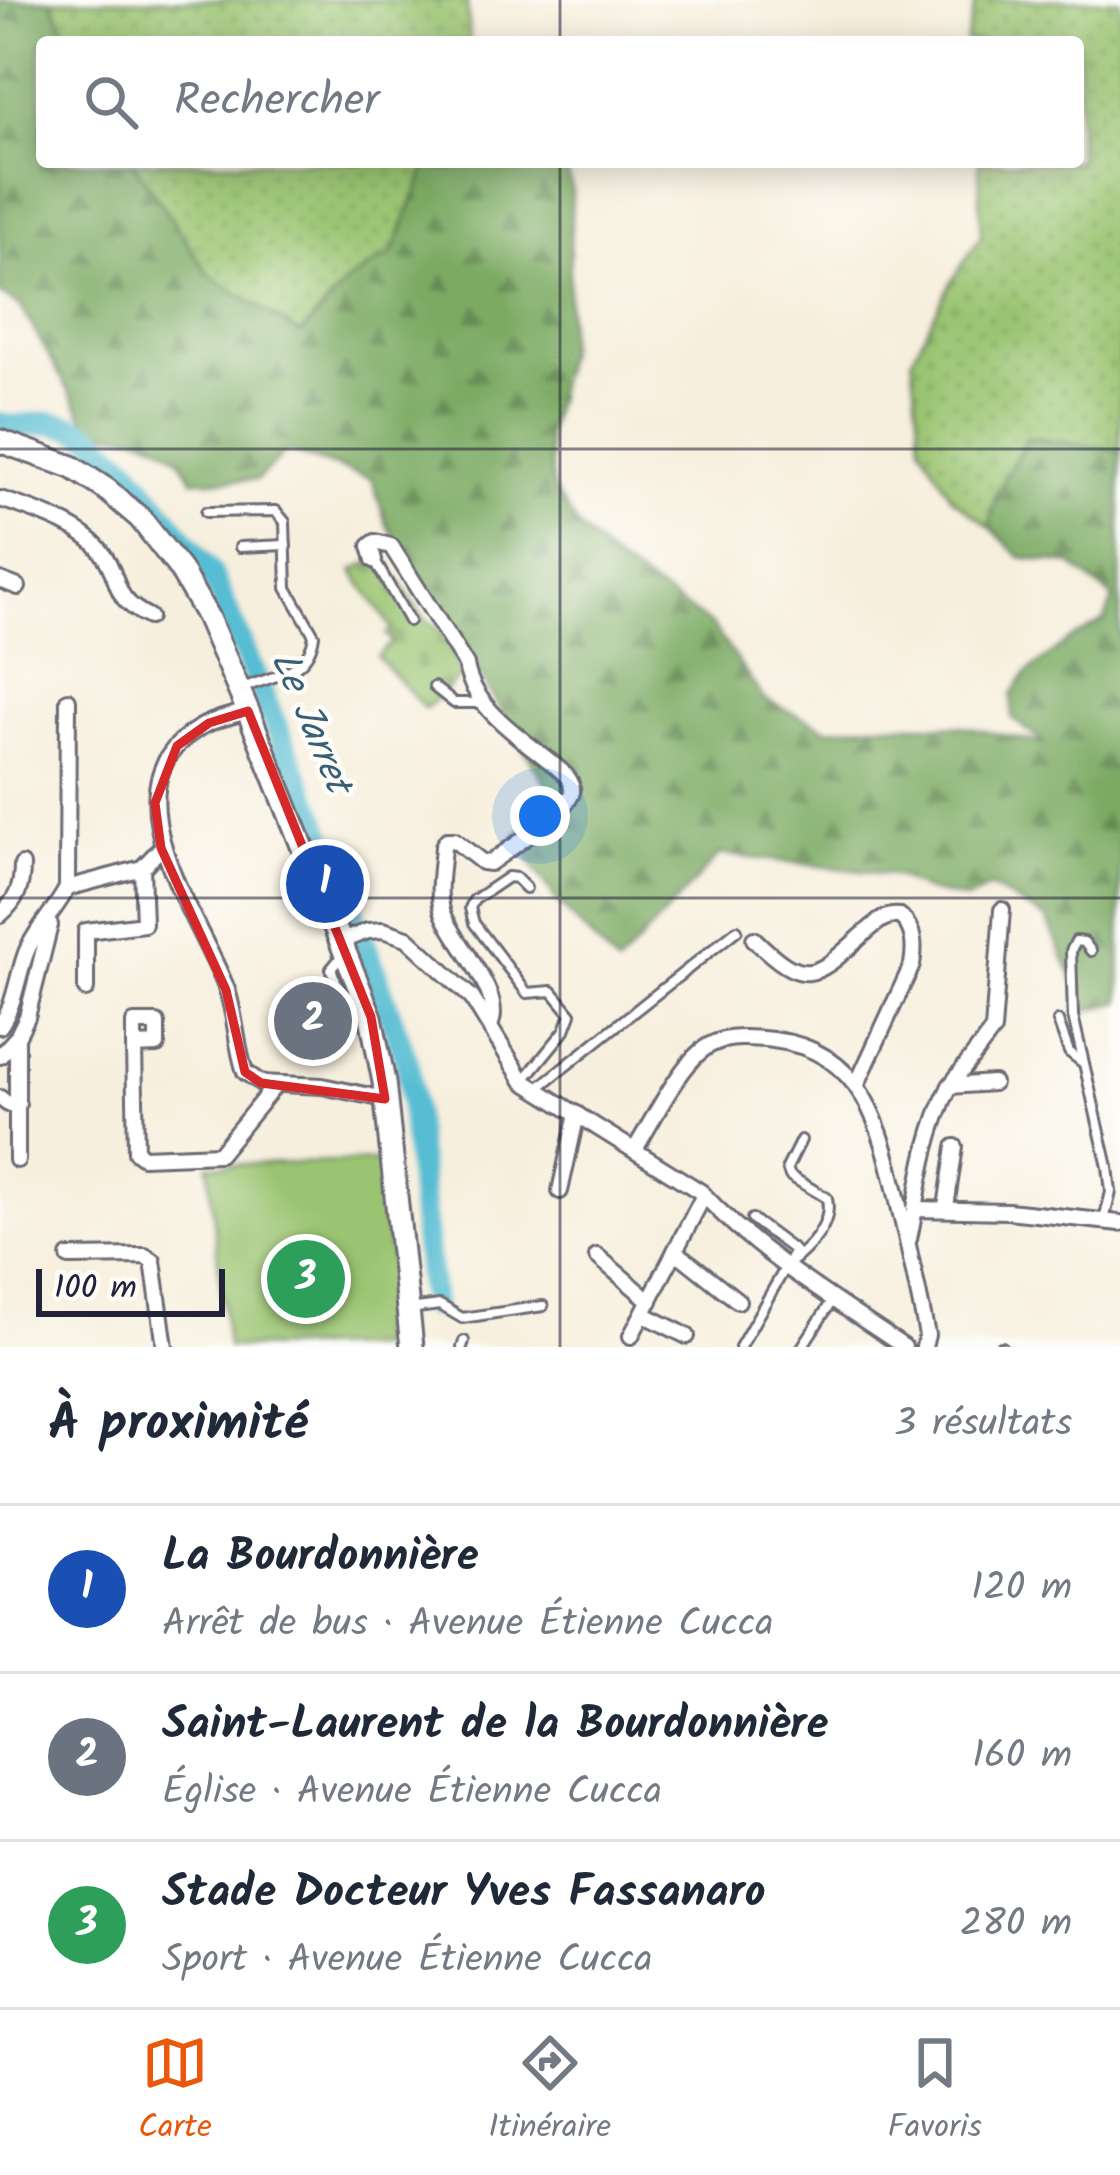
<!DOCTYPE html>
<html lang="fr">
<head>
<meta charset="utf-8">
<style>
	:root { --surface:#fff; --page:#f6f6f7; --text:#1f2937; --muted:#747a83; --line:#e0e1e3; --accent:#ea580c }
	body { margin:0; font-family:Kalam,sans-serif; background:var(--page); color:var(--text) }
	.scale { position:absolute; left:36px; bottom:30px; width:189px; box-sizing:border-box; padding-left:12px; border:6px solid #22223b; border-top:0; font-size:33px; line-height:42px; white-space:nowrap; color:#22223b; -webkit-text-stroke:9px #fdfcf7; paint-order:stroke }
	.you { position:absolute; left:540px; top:816px; width:42px; height:42px; margin:-30px; border:9px solid #fff; border-radius:50%; background:#1a73e8; box-shadow:0 0 0 18px #1a73e833 }
	.badge { display:grid; place-items:center; width:78px; height:78px; border-radius:50%; background:var(--accent); color:#fff; font-size:39px; font-weight:700 }
	.pin { position:absolute; translate:-50% -50%; border:6px solid #fff; box-shadow:0 3px 12px #0006 }
	.list { margin:0; padding:0; list-style:none }
	h2 { display:flex; justify-content:space-between; align-items:center; height:156px; margin:0; padding:0 48px; font-size:51px }
	h2 small { font-size:39px; font-weight:400; color:var(--muted) }
	.list li { display:grid; grid-template-columns:78px 1fr auto; gap:36px; align-items:center; box-sizing:border-box; height:168px; padding:0 48px; border-top:3px solid var(--line) }
	.list b { display:block; font-size:45px; white-space:nowrap }
	.list p { margin:0; font-size:39px; white-space:nowrap; color:var(--muted) }
	.list em { font-size:39px; font-style:normal; color:var(--muted) }
	.icon { flex:none; width:66px; height:66px; fill:none; stroke:currentColor; stroke-width:2; stroke-linecap:round; stroke-linejoin:round }
	.map { position:relative; flex:none; width:1120px; height:1347px; overflow:hidden }
	.search { position:absolute; background:var(--surface); box-shadow:0 6px 30px #0003; left:36px; right:36px; top:36px; height:132px; display:flex; align-items:center; gap:30px; box-sizing:border-box; padding:0 42px; border-radius:12px; color:var(--muted); font-size:45px }
	.sheet { height:660px; background:var(--surface) }
	nav { display:flex; justify-content:space-around; align-items:center; box-sizing:border-box; height:168px; border-top:3px solid var(--line); background:var(--surface); font-size:33px; color:var(--muted) }
	nav a { display:grid; justify-items:center; gap:6px }
	nav .on { color:var(--accent) }
	.map>svg:first-child { display:block }
	.grass { fill:url(#grass-dots); stroke:#5e7356; stroke-width:3 }
	.forest { fill:url(#forest-firs); stroke:#4e664f; stroke-width:3 }
	.cemetery { fill:url(#cemetery-stones); stroke:#5e7356; stroke-width:3 }
	.pitch { fill:#9ac471; stroke:#5e7356; stroke-width:3 }
	.lines { fill:none; stroke-linecap:round; stroke-linejoin:round }
	.river { stroke:#56bdd3; stroke-width:24 }
	.service-casing { stroke:#6d6a74; stroke-width:14 }
	.minor-casing { stroke:#6d6a74; stroke-width:20 }
	.secondary-casing { stroke:#6d6a74; stroke-width:27 }
	.service { stroke:#fff; stroke-width:8 }
	.minor { stroke:#fff; stroke-width:14 }
	.secondary { stroke:#fff; stroke-width:21 }
	.marked { fill:none; stroke:#d62828; stroke-width:9; stroke-linejoin:round }
	.grid { fill:none; stroke:#22223b; stroke-width:3; stroke-opacity:0.55 }
	.labels { text-anchor:middle; stroke-width:9; stroke-linejoin:round; paint-order:stroke }
	.water-label { font-size:39px; font-style:italic; fill:#376078; stroke:#fdfcf7 }
</style>
</head>
<body>
<div class="map">
<svg width="1120" height="1347" viewBox="0 0 1120 1347">
	<defs>
		<pattern id="grass-dots" width="8" height="8" patternUnits="userSpaceOnUse" patternTransform="scale(3)"><rect width="8" height="8" fill="#9ac471"/><path d="M2 2h.1M6 6h.1" fill="none" stroke="#84a863" stroke-width="1.8" stroke-linecap="round"/></pattern>
		<pattern id="forest-firs" width="22" height="20" patternUnits="userSpaceOnUse" patternTransform="scale(3)"><rect width="22" height="20" fill="#7baa63"/><path d="M5 1l3.5 6h-7zM16 11l3.5 6h-7z" fill="#648a53"/></pattern>
		<pattern id="cemetery-stones" width="16" height="16" patternUnits="userSpaceOnUse" patternTransform="scale(3)"><rect width="16" height="16" fill="#9ac471"/><path d="M2 7V4a2 2 0 0 1 4 0v3zM10 15v-3a2 2 0 0 1 4 0v3z" fill="#84a863"/></pattern>
	</defs>
	<rect width="100%" height="100%" fill="#fdfcf7"/>
	<filter id="ink" filterUnits="userSpaceOnUse"><feTurbulence type="fractalNoise" baseFrequency=".00833" numOctaves="2"/><feDisplacementMap in="SourceGraphic" scale="24" xChannelSelector="R" yChannelSelector="G"/><feConvolveMatrix kernelMatrix="1 2 1 2 8 2 1 2 1" color-interpolation-filters="sRGB"/></filter>
	<filter id="wash" filterUnits="userSpaceOnUse"><feTurbulence type="fractalNoise" baseFrequency=".004" numOctaves="4" result="noise"/><feDisplacementMap in="SourceGraphic" scale="48" xChannelSelector="R" yChannelSelector="G"/><feGaussianBlur stdDeviation="2.7" result="paint"/><feColorMatrix in="noise" values="0 0 0 0 0 0 0 0 0 0 0 0 0 0 0 0 0 1.4 0 .05"/><feComposite in="paint" operator="in"/></filter>
	<g filter="url(#wash)">
		<rect width="100%" height="100%" fill="#f7efdd"/>
		<!-- grass -->
		<g class="grass">
			<path d="M51 0H467L470 42H71Z"/>
			<path d="M976 0H1120V450L1027 438 995 496 990 527 952 498 921 445 912 358 951 282 981 236 979 162H1078V42H966Z"/>
			<path d="M133 162H429L393 252 347 282 301 334 209 275Z"/>
		</g>
		<!-- forest -->
		<path class="forest" d="M0 0H51L71 42H42V162H133L209 275 301 334 347 282 393 252 429 162H565L572 190 567 345 547 436 553 489 578 527 615 561 712 625 764 699 828 729 874 724 961 726 1045 744 1012 718V694L1026 674 1068 641 1105 620 1113 598 1071 564 1020 557 990 527 995 496 1027 438 1120 450V1002L1087 1011 1047 919 990 887 967 900 927 891 894 875 720 854 617 966 556 900 515 838 550 791 386 523 372 479 287 451 257 480H193C169 433 137 437 91 430L20 305 0 294Z"/>
		<!-- cemetery -->
		<path class="cemetery" d="M383 555 422 616 439 629 463 674 425 709 377 656 392 642 386 634 392 629 353 571Z"/>
		<!-- pitch -->
		<path class="pitch" d="M380 1161 398 1327 378 1329 380 1347H227L208 1165Z"/>
		<g class="lines">
			<!-- river -->
			<path class="river" d="M0 424 9 427 51 423 73 427 92 437 126 467 211 574 341 879 408 1065 432 1305"/>
		</g>
	</g>
	<g filter="url(#ink)">
		<g class="lines">
			<defs>
				<g id="service">
					<path d="M206 512 276 511 285 522 287 588 314 635C309 675 272 675 240 689"/>
					<path d="M240 547 286 545"/>
					<path d="M375 561 409 621"/>
					<path d="M434 687 454 703H481"/>
					<path d="M1091 951 1084 942 1076 941 1071 951 1073 1016 1108 1167 1111 1192 1104 1220"/>
					<path d="M340 958 331 969 346 1004"/>
					<path d="M1058 1021 1069 1052 1082 1062"/>
					<path d="M524 1080 565 1030 571 1014 552 991 527 993 474 923 470 908 474 900 508 877 516 878 526 888"/>
					<path d="M538 1088 737 930"/>
					<path d="M787 1266C808 1249 833 1227 827 1198L790 1176 787 1168 801 1140"/>
					<path d="M409 1309 440 1305 462 1318 543 1306"/>
					<path d="M462 1347 464 1341"/>
					<path d="M740 1347 795 1251 752 1219"/>
					<path d="M802 1347 832 1301"/>
					<path d="M1001 1347H1002"/>
				</g>
				<g id="minor">
					<path d="M0 499C29 508 82 525 101 551 123 580 109 597 149 617"/>
					<path d="M374 560 370 546 375 542 391 546 466 665C474 711 524 739 558 768 566 775 573 781 572 792 569 811 507 850 490 863L482 862 454 840H447L443 846C442 867 436 893 443 913 454 942 506 996 490 1025"/>
					<path d="M0 580 18 587"/>
					<path d="M248 711C230 716 211 720 196 730 102 789 201 920 227 990 236 1017 236 1046 245 1072L261 1083 322 1086 385 1099"/>
					<path d="M67 888 68 700"/>
					<path d="M0 915C17 900 22 887 22 865"/>
					<path d="M754 939C808 992 816 976 866 932 878 922 885 914 900 916 915 929 915 947 912 965L857 1084"/>
					<path d="M341 941 368 931 383 930 407 938 472 998 523 1081 701 1192C758 1254 835 1300 904 1347"/>
					<path d="M86 989V931L144 924 142 868"/>
					<path d="M0 1026C15 1005 17 977 26 953 35 930 56 910 67 888L142 868 161 848"/>
					<path d="M134 1046V1023H157V1045L134 1046 136 1152 143 1157 219 1154 276 1084"/>
					<path d="M0 1056 17 1037"/>
					<path d="M950 1086 993 1030 1002 910"/>
					<path d="M0 1098 8 1104H18"/>
					<path d="M635 1149C653 1121 682 1059 710 1045 728 1035 754 1038 773 1040 871 1051 884 1141 902 1219 911 1257 919 1296 927 1335L924 1347"/>
					<path d="M17 1160V1037L27 1017 50 925"/>
					<path d="M560 1191 577 1114"/>
					<path d="M946 1207 955 1147"/>
					<path d="M915 1209C922 1166 930 1125 950 1086L993 1083"/>
					<path d="M909 1239 915 1209 1008 1211 1120 1223"/>
					<path d="M675 1251 738 1301"/>
					<path d="M597 1256 650 1301"/>
					<path d="M69 1257 145 1256 153 1261 165 1347"/>
					<path d="M643 1314 687 1336"/>
					<path d="M631 1336 704 1195"/>
				</g>
				<path id="secondary" d="M0 441 72 467 106 489 140 518 180 569 207 616 248 711 371 1017 384 1082 412 1347"/>
			</defs>
			<!-- service casing -->
			<use href="#service" class="service-casing"/>
			<!-- minor casing -->
			<use href="#minor" class="minor-casing"/>
			<!-- secondary casing -->
			<use href="#secondary" class="secondary-casing"/>
			<!-- service -->
			<use href="#service" class="service"/>
			<!-- minor -->
			<use href="#minor" class="minor"/>
			<!-- secondary -->
			<use href="#secondary" class="secondary"/>
		</g>
	</g>
	<!-- marked area -->
	<path class="marked" d="M248 711 371 1017 385 1099 261 1083 245 1072 226 990 161 848 155 803 177 746 209 723Z"/>
	<!-- grid -->
	<path class="grid" d="M560 0V42M560 162V1347M0 449H1120M0 898H1120"/>
	<g class="labels">
		<!-- water labels -->
		<g class="water-label">
			<text transform="translate(313 721) rotate(67)" y="14">Le Jarret</text>
		</g>
	</g>
</svg>
<div class="scale">100 m</div>
<div class="you"></div>
<div class="pin badge" style="left:325px;top:884px;background:#1a4fb4">1</div>
<div class="pin badge" style="left:313px;top:1021px;background:#6b7280">2</div>
<div class="pin badge" style="left:306px;top:1279px;background:#2e9e5b">3</div>
<div class="search"><svg class="icon" aria-label="search" viewBox="0 0 24 24"><circle cx="10" cy="10" r="6"/><path d="M15 15l6 6"/></svg>Rechercher</div>
</div>
<section class="sheet">
<h2>À proximité<small>3 résultats</small></h2>
<ul class="list">
<li><span class="badge" style="background:#1a4fb4">1</span><div><b>La Bourdonnière</b><p>Arrêt de bus · Avenue Étienne Cucca</p></div><em>120 m</em></li>
<li><span class="badge" style="background:#6b7280">2</span><div><b>Saint-Laurent de la Bourdonnière</b><p>Église · Avenue Étienne Cucca</p></div><em>160 m</em></li>
<li><span class="badge" style="background:#2e9e5b">3</span><div><b>Stade Docteur Yves Fassanaro</b><p>Sport · Avenue Étienne Cucca</p></div><em>280 m</em></li>
</ul>
</section>
<nav>
<a class="on"><svg class="icon" aria-label="map" viewBox="0 0 24 24"><path d="M3 6l6-2 6 2 6-2v14l-6 2-6-2-6 2zM9 4v14M15 6v14"/></svg>Carte</a>
<a><svg class="icon" aria-label="directions" viewBox="0 0 24 24"><path d="M12 3l9 9-9 9-9-9zM9 14v-3h6M13 9l2 2-2 2"/></svg>Itinéraire</a>
<a><svg class="icon" aria-label="saved" viewBox="0 0 24 24"><path d="M7 4h10v16l-5-4-5 4z"/></svg>Favoris</a>
</nav>
</body>
</html>
